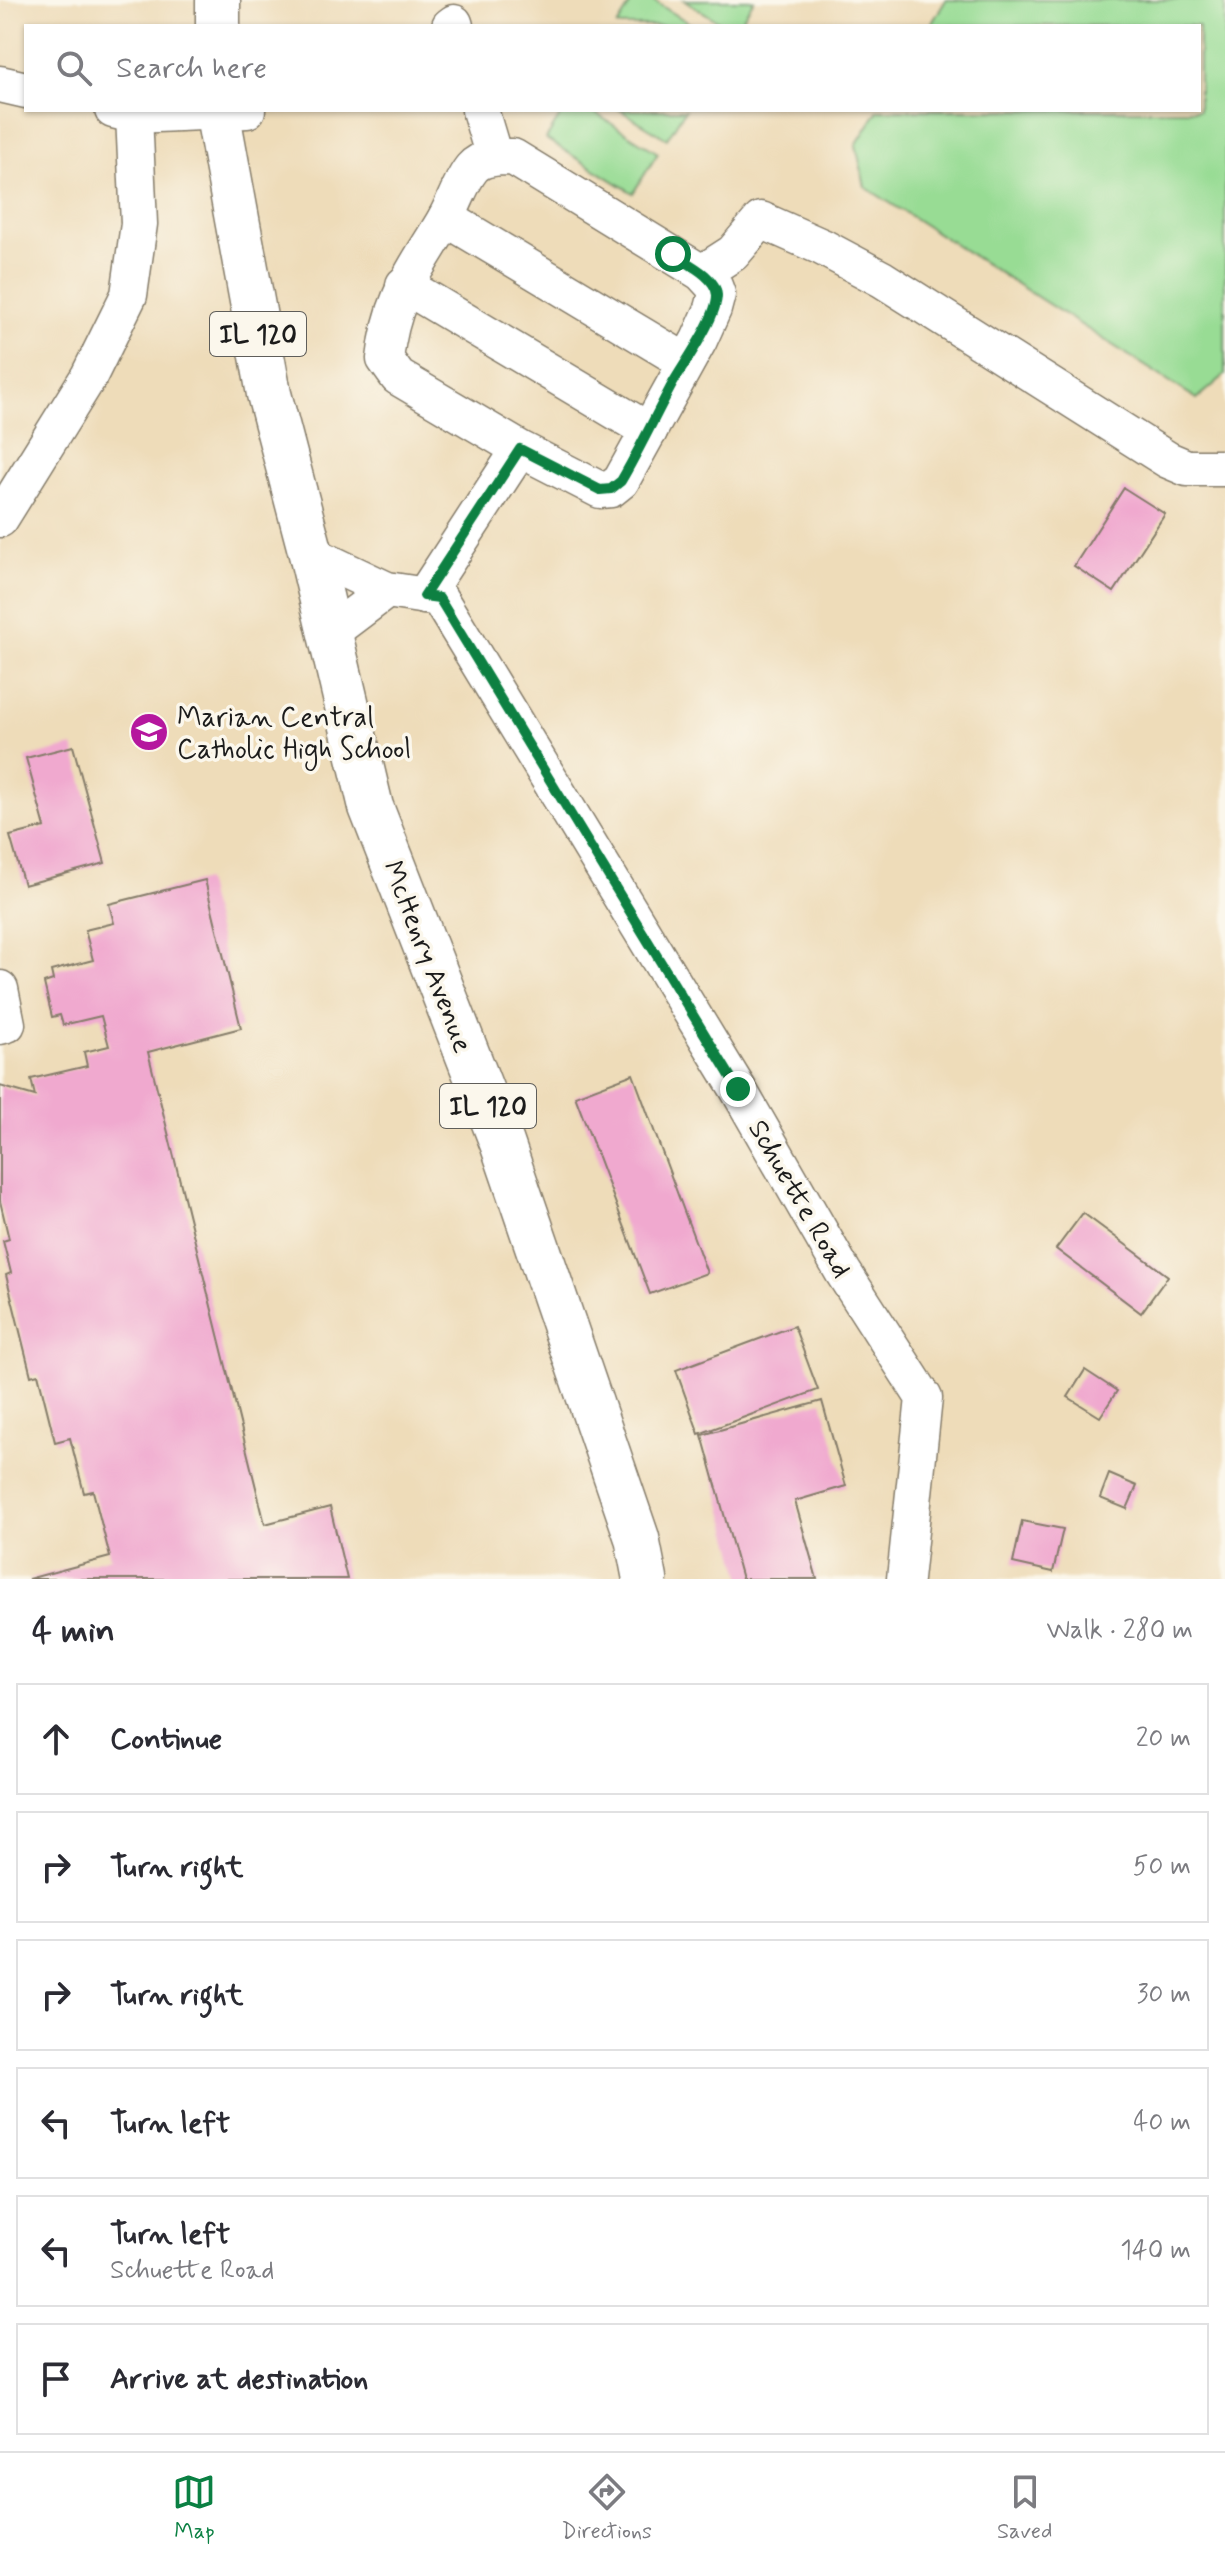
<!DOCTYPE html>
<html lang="en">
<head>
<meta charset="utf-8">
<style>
	:root { --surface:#fff; --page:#f7f7f7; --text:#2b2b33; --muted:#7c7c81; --line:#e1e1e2; --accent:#0b8043 }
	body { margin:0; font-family:Mynerve,sans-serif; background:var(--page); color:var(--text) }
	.stop { position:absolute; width:24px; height:24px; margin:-18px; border:6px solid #0b8043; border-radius:50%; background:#fff }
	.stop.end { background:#0b8043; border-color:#fff; box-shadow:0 2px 8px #0008 }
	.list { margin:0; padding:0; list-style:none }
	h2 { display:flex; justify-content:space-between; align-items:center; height:104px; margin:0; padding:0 32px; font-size:34px }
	h2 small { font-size:26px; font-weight:400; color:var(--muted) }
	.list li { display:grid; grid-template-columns:52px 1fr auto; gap:24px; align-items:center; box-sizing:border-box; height:112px; margin:0 16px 16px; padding:0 16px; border:2px solid var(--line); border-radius:0px }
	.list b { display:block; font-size:30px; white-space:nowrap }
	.list p { margin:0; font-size:26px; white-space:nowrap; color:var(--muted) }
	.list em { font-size:26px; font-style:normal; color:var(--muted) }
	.icon { flex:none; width:44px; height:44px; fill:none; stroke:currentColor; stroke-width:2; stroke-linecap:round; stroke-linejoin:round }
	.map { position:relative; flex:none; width:1225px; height:1579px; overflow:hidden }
	.search { position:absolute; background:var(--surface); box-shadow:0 2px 6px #0004; left:24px; right:24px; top:24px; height:88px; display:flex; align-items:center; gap:20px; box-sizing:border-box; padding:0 28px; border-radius:0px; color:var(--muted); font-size:30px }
	.sheet { height:872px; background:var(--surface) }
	nav { display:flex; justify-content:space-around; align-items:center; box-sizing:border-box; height:112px; border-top:2px solid var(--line); background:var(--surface); font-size:22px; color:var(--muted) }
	nav a { display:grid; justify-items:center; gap:4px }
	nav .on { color:var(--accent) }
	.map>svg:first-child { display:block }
	.green { fill:#98dc94; stroke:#5a7c58; stroke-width:2 }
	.building { fill:#f0a9cf }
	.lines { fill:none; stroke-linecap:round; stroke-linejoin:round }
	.minor-casing { stroke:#857c6a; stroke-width:39 }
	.major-casing { stroke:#857c6a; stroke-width:47 }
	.minor { stroke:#fff; stroke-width:36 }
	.major { stroke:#fff; stroke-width:44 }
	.route { stroke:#0b8043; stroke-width:10 }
	.labels { text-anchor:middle; stroke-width:7; stroke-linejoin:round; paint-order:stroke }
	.shield { fill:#fbf7ec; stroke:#5f5e5a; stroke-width:2 }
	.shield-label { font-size:26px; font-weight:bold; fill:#1c1c1c }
	.poi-label { font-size:28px; fill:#1c1c1c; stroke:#fbf7ec; text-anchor:start }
	.street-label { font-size:28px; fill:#1c1c1c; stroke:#fbf7ec }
</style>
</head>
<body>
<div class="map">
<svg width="1225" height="1579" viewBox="0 0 1225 1579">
	<rect width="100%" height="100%" fill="#fbf7ec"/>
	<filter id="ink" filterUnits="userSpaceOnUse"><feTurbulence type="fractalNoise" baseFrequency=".0125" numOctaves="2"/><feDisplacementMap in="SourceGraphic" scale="16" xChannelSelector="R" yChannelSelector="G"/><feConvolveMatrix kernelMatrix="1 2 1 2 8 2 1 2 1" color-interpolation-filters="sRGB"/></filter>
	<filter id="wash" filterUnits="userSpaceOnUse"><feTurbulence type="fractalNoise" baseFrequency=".006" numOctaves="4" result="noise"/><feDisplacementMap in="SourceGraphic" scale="32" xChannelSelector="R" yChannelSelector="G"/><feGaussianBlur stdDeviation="1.8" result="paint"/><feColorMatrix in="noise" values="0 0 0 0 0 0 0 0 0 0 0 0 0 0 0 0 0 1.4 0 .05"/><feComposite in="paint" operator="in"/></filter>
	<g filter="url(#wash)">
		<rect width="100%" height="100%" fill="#eedcb9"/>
		<!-- green -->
		<g class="green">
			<path d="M633 0H652L694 26H617Z"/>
			<path d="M684 0H754L738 26H726Z"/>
			<path d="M946 0H1225V375L1197 399 865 187 856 145 878 110H1199V26H930Z"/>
			<path d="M564 110H590L658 153 633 193 546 139Z"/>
			<path d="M620 110H685L667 139Z"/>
		</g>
		<g id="blocks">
			<!-- building -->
			<g class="building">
				<path d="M1124 488 1165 514 1114 592 1074 566Z"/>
				<path d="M73 746 105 863 24 885 10 836 45 827 26 758Z"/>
				<path d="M205 880 241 1028 148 1052 265 1524 330 1507 347 1579H28L110 1557 93 1491 84 1493 70 1438 55 1442 38 1374 31 1376 6 1275 11 1273 3 1241 9 1239 0 1201V1086L35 1096 31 1079 87 1066 84 1052 109 1046 101 1016 63 1025 60 1015 52 1017 44 983 53 980 51 971 93 960 85 930 114 923 109 904Z"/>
				<path d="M633 1074 707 1273 650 1294 575 1096Z"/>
				<path d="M1083 1213 1168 1276 1141 1313 1056 1249Z"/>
				<path d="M794 1326 818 1390 699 1434 676 1370Z"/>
				<path d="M1085 1370 1117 1391 1100 1417 1068 1397Z"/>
				<path d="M822 1401 846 1486 795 1501 817 1579H742L702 1435Z"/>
				<path d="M1109 1474 1137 1486 1127 1509 1100 1498Z"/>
				<path d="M1022 1521 1063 1529 1053 1572 1013 1563Z"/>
			</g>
		</g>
	</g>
	<g filter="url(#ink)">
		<use href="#blocks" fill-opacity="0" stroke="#857c6a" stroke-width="2"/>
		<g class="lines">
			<defs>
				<g id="minor">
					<path d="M450 26 454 23 455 26"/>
					<path d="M0 84 26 90"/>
					<path d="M113 110 134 115 247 110"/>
					<path d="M480 110 494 157"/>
					<path d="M446 218 686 362"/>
					<path d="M702 273 733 253 761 220 822 247 882 279 1168 460 1187 468H1225"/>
					<path d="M404 285 649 431"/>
					<path d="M0 519 89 376 129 295 139 224 134 115"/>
					<path d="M311 554 387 590 439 598 738 1089 843 1272 924 1398 905 1579"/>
					<path d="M424 596 520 449 398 377 385 359C392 295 415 271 446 218 455 202 461 181 472 168 482 156 500 157 513 157L702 273 714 286 717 294 713 309 699 340 621 481 611 489 600 490 520 449"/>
					<path d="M330 633 387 590"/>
					<path d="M0 989 7 1024 0 1026"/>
				</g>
				<g id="major">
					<path d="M218 26V0"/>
					<path d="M217 110 269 394 311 554 371 807 502 1143 637 1538 645 1579"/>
				</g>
			</defs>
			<!-- minor casing -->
			<use href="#minor" class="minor-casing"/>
			<!-- major casing -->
			<use href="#major" class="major-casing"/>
			<!-- minor -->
			<use href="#minor" class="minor"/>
			<!-- major -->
			<use href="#major" class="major"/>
		</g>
	</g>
	<g class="lines" filter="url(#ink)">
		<!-- route -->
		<path class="route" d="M673 254C686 263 716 276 717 295 717 318 685 362 673 383 655 416 640 449 621 481L611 489 600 490 520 449 424 596 439 598 738 1089"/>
	</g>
	<!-- icons -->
	<defs>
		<symbol id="school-disc" viewBox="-11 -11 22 22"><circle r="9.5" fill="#b5179e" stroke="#fbf7ec"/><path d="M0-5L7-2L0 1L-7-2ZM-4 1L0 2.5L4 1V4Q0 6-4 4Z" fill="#fff"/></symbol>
	</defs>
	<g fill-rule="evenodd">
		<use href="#school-disc" x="127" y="710" width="44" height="44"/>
	</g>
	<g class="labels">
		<!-- shield labels -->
		<g class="shield">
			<rect x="210" y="312" width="96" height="44" rx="6"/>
			<rect x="440" y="1084" width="96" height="44" rx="6"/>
		</g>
		<g class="shield-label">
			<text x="258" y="343">IL 120</text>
			<text x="488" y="1115">IL 120</text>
		</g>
		<!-- poi labels -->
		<g class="poi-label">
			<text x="177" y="726">Marian Central<tspan x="177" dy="32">Catholic High School</tspan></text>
		</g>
		<!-- street labels -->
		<g class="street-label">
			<text transform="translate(429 956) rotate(69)" y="10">McHenry Avenue</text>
			<text transform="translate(801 1198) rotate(60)" y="10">Schuette Road</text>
		</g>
	</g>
</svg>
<div class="stop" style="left:673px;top:254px"></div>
<div class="stop end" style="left:738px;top:1089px"></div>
<div class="search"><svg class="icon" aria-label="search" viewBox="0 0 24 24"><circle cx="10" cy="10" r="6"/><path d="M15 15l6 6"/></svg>Search here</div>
</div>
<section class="sheet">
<h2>4 min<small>Walk · 280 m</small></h2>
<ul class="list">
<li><svg class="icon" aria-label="ahead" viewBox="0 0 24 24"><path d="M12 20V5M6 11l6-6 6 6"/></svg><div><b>Continue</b></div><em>20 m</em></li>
<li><svg class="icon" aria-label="right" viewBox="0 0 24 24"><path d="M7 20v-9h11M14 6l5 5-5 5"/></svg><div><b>Turn right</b></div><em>50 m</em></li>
<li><svg class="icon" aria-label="right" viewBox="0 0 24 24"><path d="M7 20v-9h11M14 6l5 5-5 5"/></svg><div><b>Turn right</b></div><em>30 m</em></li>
<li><svg class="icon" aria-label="left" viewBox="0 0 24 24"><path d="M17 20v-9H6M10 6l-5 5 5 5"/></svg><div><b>Turn left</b></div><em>40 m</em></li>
<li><svg class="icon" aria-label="left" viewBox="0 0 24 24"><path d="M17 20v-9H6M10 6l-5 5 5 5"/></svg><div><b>Turn left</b><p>Schuette Road</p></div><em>140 m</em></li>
<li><svg class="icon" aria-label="arrive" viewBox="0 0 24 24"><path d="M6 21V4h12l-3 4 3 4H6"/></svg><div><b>Arrive at destination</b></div></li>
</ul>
</section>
<nav>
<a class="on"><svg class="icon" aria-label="map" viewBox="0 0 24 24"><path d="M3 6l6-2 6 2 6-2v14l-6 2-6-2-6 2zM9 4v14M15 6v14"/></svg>Map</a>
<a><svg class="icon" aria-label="directions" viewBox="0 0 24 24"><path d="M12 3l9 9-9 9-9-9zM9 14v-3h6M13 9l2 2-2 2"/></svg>Directions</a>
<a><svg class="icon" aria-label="saved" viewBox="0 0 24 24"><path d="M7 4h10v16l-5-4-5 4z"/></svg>Saved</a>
</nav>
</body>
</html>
